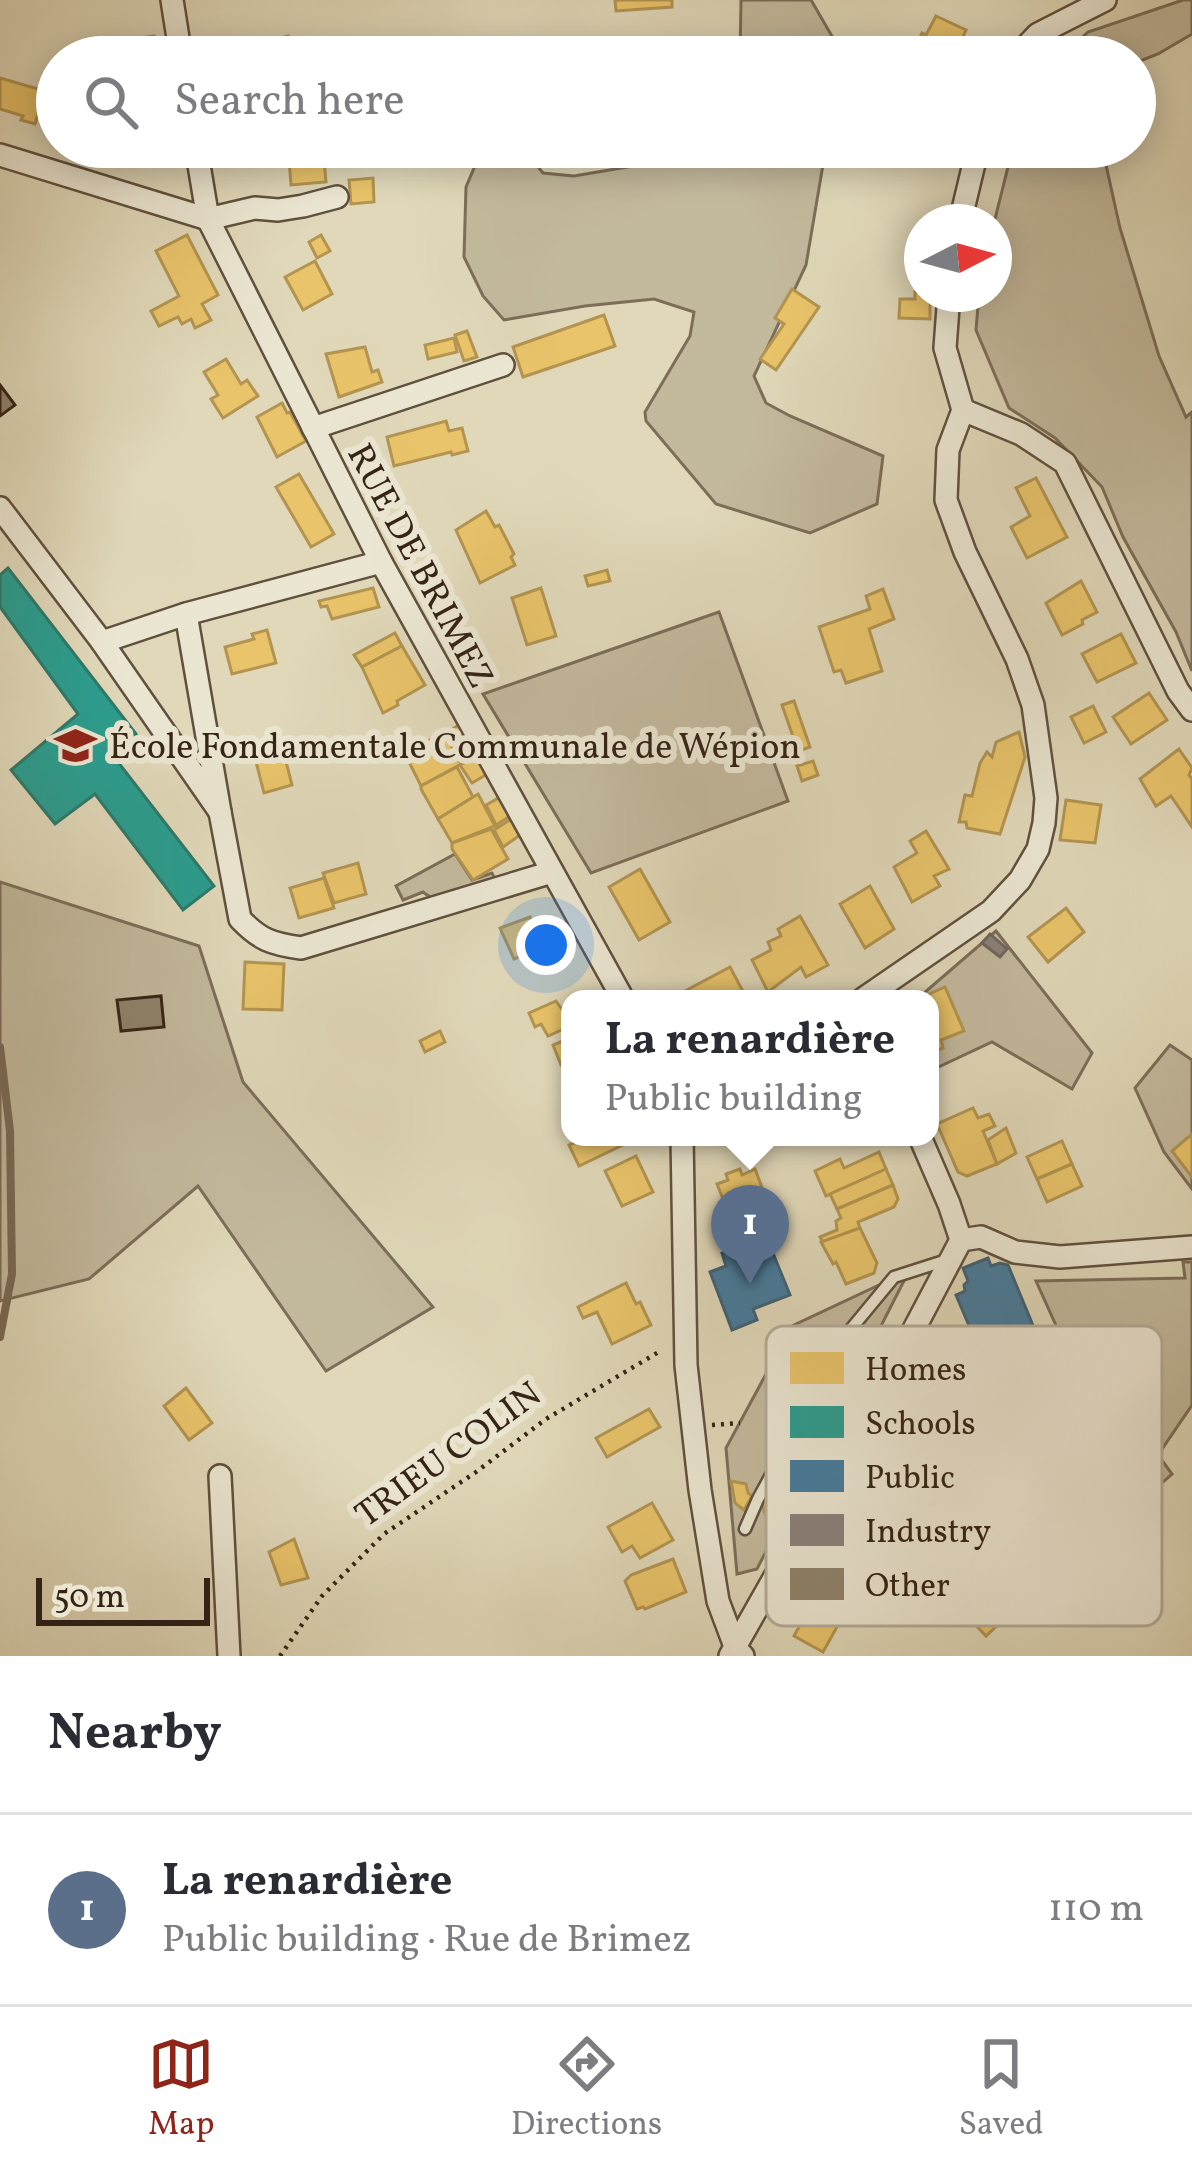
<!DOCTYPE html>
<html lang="en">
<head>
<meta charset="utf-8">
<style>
	:root { --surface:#fff; --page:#f2f2f3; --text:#2b2b33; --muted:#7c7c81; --line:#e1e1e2; --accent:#8f2418 }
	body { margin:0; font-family:Vollkorn,serif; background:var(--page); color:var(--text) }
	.compass { position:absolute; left:904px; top:204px; width:108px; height:108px; border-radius:50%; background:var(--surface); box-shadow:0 6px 30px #0003; rotate:84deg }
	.scale { position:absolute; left:36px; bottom:30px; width:174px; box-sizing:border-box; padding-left:12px; border:6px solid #352415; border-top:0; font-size:33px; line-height:42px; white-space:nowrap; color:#352415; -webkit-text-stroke:9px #ebe6d2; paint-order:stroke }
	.you { position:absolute; left:546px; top:945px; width:42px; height:42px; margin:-30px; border:9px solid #fff; border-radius:50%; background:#1a73e8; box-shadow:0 0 0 18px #1a73e833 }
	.badge { display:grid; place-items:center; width:78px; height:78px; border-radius:50%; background:var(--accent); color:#fff; font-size:39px; font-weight:700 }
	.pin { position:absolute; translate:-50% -99px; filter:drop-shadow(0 3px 6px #0008) }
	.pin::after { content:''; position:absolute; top:63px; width:42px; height:36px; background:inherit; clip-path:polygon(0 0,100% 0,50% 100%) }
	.popup { position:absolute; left:561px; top:990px; width:378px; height:156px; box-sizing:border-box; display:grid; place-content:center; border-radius:24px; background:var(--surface); filter:drop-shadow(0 3px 9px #0005); font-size:39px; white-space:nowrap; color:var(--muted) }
	.popup b { font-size:45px; color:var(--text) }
	.popup::after { content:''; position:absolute; left:50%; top:100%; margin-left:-24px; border:24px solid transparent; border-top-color:var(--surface) }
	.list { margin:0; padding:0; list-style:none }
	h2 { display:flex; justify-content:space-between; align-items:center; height:156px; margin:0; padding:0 48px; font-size:51px }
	h2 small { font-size:39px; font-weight:400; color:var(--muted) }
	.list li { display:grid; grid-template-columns:78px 1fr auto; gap:36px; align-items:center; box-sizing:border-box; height:192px; padding:0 48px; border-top:3px solid var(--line) }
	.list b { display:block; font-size:45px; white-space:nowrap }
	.list p { margin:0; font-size:39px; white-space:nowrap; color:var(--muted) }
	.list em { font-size:39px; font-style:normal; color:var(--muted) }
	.icon { flex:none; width:66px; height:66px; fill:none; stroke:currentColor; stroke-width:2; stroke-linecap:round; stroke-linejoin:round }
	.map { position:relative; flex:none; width:1192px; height:1656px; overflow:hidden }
	.search { position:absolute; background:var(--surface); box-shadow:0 6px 30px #0003; left:36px; right:36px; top:36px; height:132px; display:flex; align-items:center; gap:30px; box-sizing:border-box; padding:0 42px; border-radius:66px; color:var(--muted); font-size:45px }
	.sheet { height:348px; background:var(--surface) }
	nav { display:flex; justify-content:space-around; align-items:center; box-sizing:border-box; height:168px; border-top:3px solid var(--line); background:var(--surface); font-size:33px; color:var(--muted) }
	nav a { display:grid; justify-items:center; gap:6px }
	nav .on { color:var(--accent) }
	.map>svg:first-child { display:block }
	.green { fill:#c3b99d; stroke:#7c6e59; stroke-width:3 }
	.homes { fill:#e9c46a; stroke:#b39450; stroke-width:3 }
	.schools { fill:#2a9d8f; stroke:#2d796a; stroke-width:3 }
	.public { fill:#457b9d; stroke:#406174; stroke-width:3 }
	.industry { fill:#8a817c; stroke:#70655d; stroke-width:3 }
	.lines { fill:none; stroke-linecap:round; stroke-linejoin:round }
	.stream { stroke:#796b56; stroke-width:8 }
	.building { fill:#8e826a; stroke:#352415; stroke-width:3 }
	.service-casing { stroke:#60513e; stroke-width:15 }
	.minor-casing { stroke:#60513e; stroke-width:26 }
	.path { stroke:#352415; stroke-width:4.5; stroke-dasharray:3 6; stroke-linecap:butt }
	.service { stroke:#ebe6d2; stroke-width:10 }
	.minor { stroke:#ebe6d2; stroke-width:21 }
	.labels { text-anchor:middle; stroke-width:12; stroke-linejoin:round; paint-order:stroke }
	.street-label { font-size:36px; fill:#352415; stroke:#ebe6d2 }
	.poi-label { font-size:36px; fill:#352415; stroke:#ebe6d2; text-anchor:start }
	.key { fill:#ebe6d2; stroke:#b4ac99; stroke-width:3 }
	.key-label { font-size:33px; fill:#352415 }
</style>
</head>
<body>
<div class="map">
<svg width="1192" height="1656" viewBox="0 0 1192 1656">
	<rect width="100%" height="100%" fill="#e0d8b9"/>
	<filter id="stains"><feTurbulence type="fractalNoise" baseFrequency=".00167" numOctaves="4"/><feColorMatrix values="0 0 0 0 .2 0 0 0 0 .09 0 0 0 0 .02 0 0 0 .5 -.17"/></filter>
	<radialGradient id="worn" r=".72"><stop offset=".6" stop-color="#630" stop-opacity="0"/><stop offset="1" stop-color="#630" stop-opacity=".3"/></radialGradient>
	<!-- green -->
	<g class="green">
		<path d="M741 0H811L844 57H740Z"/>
		<path d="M1183 0H1192V34L1158 54 1135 63V57H1061L1088 32Z"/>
		<path d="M483 147H522L543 173 574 176 645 164 710 157 716 147H826L806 265 754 376 766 403 790 416 883 456 877 504 810 533 716 504 646 421 645 412 690 336 694 312 654 299 585 306 504 320 483 296 464 257 466 187Z"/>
		<path d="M1013 147H1102L1120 228 1159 356 1186 417 1192 412V671L1176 632 1123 537 1102 487 1055 438 1009 408 976 330 979 294H994V223Z"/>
		<path d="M719 612 788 801 591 873 483 694Z"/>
		<path d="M455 854 472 880 492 873 495 879 434 900 423 892 403 900 396 886Z"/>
		<path d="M0 882 199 946 243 1082 433 1307 326 1371 198 1186 89 1279 0 1301Z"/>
		<path d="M996 931 1092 1053 1072 1089 992 1042 930 1071V999H917Z"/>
		<path d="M1170 1045 1192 1060V1189L1164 1152 1135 1088Z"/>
		<path d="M1183 1262H1192V1405L1158 1455 1172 1474 1137 1505 1036 1281 1185 1278Z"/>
		<path d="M909 1271 757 1569 737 1574 726 1448 792 1326Z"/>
	</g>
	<!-- homes -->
	<g class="homes">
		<path d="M615 0H672V7L616 11Z"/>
		<path d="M936 16 966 30 959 46 954 45 948 57H933L915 49 922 33 926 35Z"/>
		<path d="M154 36 157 57H124L121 41Z"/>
		<path d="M288 36 294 57H240L239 50Z"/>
		<path d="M0 78 45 91 35 124 21 120 23 116 0 109Z"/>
		<path d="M288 147H323L326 182 291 185Z"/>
		<path d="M899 147H926L922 166 896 160Z"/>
		<path d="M373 178 374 202 351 204 349 180Z"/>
		<path d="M187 235 218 295 202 304 211 320 195 328 191 319 182 324 178 317 159 326 151 311 179 296 156 251Z"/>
		<path d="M321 235 330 251 317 258 309 242Z"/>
		<path d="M315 261 332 294 303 310 285 277Z"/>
		<path d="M792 289 819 307 776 370 760 359 784 324 775 318Z"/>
		<path d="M915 292 930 294V319L899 318 900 299H915Z"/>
		<path d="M604 315 615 346 523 377 513 347Z"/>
		<path d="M467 331 477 357 464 361 455 335Z"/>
		<path d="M454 338 457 352 428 359 425 345Z"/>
		<path d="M365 347 372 372 378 370 382 382 339 397 326 354Z"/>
		<path d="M226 359 241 384 247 380 258 396 223 418 211 399 218 395 204 372Z"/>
		<path d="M282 403 287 413 290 412 306 441 277 457 257 417Z"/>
		<path d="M446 421 449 431 462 428 468 451 452 455 451 452 394 466 387 437Z"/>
		<path d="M299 474 334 534 311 547 276 487Z"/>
		<path d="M1036 478 1067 537 1027 558 1011 527 1030 516 1016 488Z"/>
		<path d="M486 511 495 527 499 525 514 554 511 557 515 565 480 583 456 530Z"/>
		<path d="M607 570 610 581 588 586 585 576Z"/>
		<path d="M1081 581 1097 612 1082 620 1083 624 1062 635 1046 603Z"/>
		<path d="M373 588 379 607 332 619 327 606 321 607 319 601Z"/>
		<path d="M541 588 556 636 527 645 512 598Z"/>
		<path d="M883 589 894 619 869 629 882 671 846 683 841 670 834 672 819 627 870 609 866 596Z"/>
		<path d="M267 630 276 663 232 674 225 647 254 639 252 634Z"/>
		<path d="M395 633 402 646 362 667 354 655Z"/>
		<path d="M1121 634 1136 663 1097 682 1082 654Z"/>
		<path d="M402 646 425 685 397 701 398 705 383 713 362 667Z"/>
		<path d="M1149 693 1167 720 1131 744 1113 717Z"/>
		<path d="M794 701 810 747 798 751 782 705Z"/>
		<path d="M1093 706 1106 732 1084 743 1071 717Z"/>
		<path d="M464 722 479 756 461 764 444 734Z"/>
		<path d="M444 732 461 764 421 786 405 754Z"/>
		<path d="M1019 732 1025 757 1000 834 967 828 966 822H959L965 795 972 796 980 763 987 752 992 757 996 742Z"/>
		<path d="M1179 749 1192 768 1189 775 1192 779V827L1171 796 1156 806 1140 779Z"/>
		<path d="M283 750 292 785 264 793 255 758Z"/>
		<path d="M479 756 489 773 472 783 460 765Z"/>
		<path d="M813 761 818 775 802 781 797 766Z"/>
		<path d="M457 767 473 797 438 819 421 789V786Z"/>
		<path d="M478 794 495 826 452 843 438 819Z"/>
		<path d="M502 796 513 814 496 825 486 805Z"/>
		<path d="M1066 800 1101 805 1095 843 1060 840Z"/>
		<path d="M514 817 523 833 503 847 494 830Z"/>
		<path d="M491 829 508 859 473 880 452 849V843Z"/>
		<path d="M926 831 949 869 934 876 940 886 912 902 894 867 917 853 910 841Z"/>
		<path d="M358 863 366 894 334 903 323 873Z"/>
		<path d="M640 869 670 922 639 940 609 887Z"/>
		<path d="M324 878 334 908 299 918 290 888Z"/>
		<path d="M870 886 894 929 865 948 840 904Z"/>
		<path d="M1066 908 1084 932 1048 962 1028 937Z"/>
		<path d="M800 916 828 965 806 977 801 967 768 992 752 960 771 950 768 942 781 936 778 929Z"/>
		<path d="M530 917 540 948 514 959 500 928Z"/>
		<path d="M245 962 284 964 282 1010 243 1009Z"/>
		<path d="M730 967 747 999H690L685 991Z"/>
		<path d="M945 987 964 1031 941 1040 943 1048 930 1053V999L927 995Z"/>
		<path d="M556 1001 563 1011 570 1008V1026L548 1036 541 1024 535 1027 529 1013Z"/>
		<path d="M440 1031 445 1042 425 1052 420 1041Z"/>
		<path d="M570 1038V1062L561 1065 553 1045Z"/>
		<path d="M973 1108 978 1118 989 1114 995 1126 983 1131 997 1164 967 1176 958 1172 937 1124Z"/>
		<path d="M1006 1128 1016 1153 997 1164 988 1140Z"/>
		<path d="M1192 1134V1177L1172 1151Z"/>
		<path d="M588 1137H599L601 1140 609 1137H627L629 1142 579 1166 569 1145Z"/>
		<path d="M1062 1141 1072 1164 1037 1179 1027 1157Z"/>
		<path d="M879 1152 886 1169 826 1196 815 1171 840 1159 844 1168Z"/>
		<path d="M636 1156 653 1192 622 1206 605 1171Z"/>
		<path d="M1072 1164 1082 1186 1047 1202 1037 1179Z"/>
		<path d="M740 1169 742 1175 755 1169 766 1198 729 1214 717 1184 728 1180 726 1174Z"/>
		<path d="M886 1169 893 1185 837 1209 830 1194Z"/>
		<path d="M893 1185 898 1199 894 1207 858 1222 860 1228 823 1242 820 1237 837 1230 836 1221 841 1218 837 1209Z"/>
		<path d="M860 1228 877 1263 874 1273 846 1284 836 1262 833 1264 821 1242Z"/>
		<path d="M626 1283 636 1304 640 1302 651 1325 612 1344 597 1312 583 1318 578 1307Z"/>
		<path d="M186 1388 212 1423 189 1440 164 1406Z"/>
		<path d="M649 1409 660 1427 607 1457 596 1438Z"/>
		<path d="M922 1414 955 1432 932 1472 899 1454Z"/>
		<path d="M895 1462 934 1484 912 1517 896 1511 897 1509 875 1498Z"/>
		<path d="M731 1481 746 1484 748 1493 752 1496 744 1510 735 1503Z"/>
		<path d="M772 1488 788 1492 783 1503 765 1514 761 1498 770 1493Z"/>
		<path d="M652 1503 673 1540 640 1558 632 1546 622 1552 608 1527Z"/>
		<path d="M294 1539 308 1578 281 1585 269 1552Z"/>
		<path d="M824 1542 875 1571 865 1589 814 1561Z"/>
		<path d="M673 1559 686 1592 645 1609 643 1607 637 1609 625 1581 631 1575Z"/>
		<path d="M966 1569 1007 1616 986 1636 943 1590Z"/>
		<path d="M818 1593 847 1609 823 1652 794 1636Z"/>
	</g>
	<!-- schools -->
	<path class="schools" d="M8 568 136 734 111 753 214 886 183 910 95 794 55 824 11 770 78 714 0 607V575Z"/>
	<!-- public -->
	<g class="public">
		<path d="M762 1226 790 1295 753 1309 757 1320 732 1330 710 1272 726 1266 722 1253 751 1241 748 1232Z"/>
		<path d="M988 1258 991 1266 1000 1263 1008 1265 1056 1381 1061 1379 1068 1396 1049 1404V1414L1042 1422 1031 1421 1025 1415 1006 1424 998 1405 1002 1403 956 1295 965 1291 964 1285 968 1281 963 1268Z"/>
	</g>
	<!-- industry -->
	<path class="industry" d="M990 934 1007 949 1000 957 982 943Z"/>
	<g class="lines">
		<!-- stream -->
		<path class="stream" d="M0 1047 10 1131 12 1274 0 1337"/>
	</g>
	<!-- building -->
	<g class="building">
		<path d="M0 385 15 405 0 416Z"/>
		<path d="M161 996 164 1027 121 1031 117 1000Z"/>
	</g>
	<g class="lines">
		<defs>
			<path id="service" d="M745 1529 758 1499 824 1377C848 1369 853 1352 851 1329L894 1277 947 1260"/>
			<g id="minor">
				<path d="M172 0 181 57"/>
				<path d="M1016 57 1038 34 1105 0"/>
				<path d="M196 147 208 219 381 562 623 999"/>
				<path d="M0 155 208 219 255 208 278 210 303 206 337 197"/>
				<path d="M960 222 978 147"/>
				<path d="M963 410 1021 434 1065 463 1178 691 1192 710"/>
				<path d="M313 428 503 365"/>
				<path d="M0 508 102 642 186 614 381 562"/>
				<path d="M102 642 220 812 186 614"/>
				<path d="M220 812 240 919C260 940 272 944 301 948L552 872"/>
				<path d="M863 999 991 911 1020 880 1038 849 1044 823 1046 798 1033 705 1017 659 965 552 946 500 948 450 963 410 945 348 949 294"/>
				<path d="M682 1137 686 1365 700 1490 718 1601 736 1649 743 1656"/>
				<path d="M961 1240 981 1237 1015 1252 1060 1257 1192 1247"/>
				<path d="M220 1476 229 1656"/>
				<path d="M730 1656 903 1350 961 1240 949 1204 920 1137"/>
			</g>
		</defs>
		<!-- service casing -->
		<use href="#service" class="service-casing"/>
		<!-- minor casing -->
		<use href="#minor" class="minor-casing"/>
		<!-- path -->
		<g class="path">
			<path d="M712 1425 740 1423"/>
			<path d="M280 1656 322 1596 384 1534 476 1472 546 1419 662 1350"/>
		</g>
		<!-- service -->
		<use href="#service" class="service"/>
		<!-- minor -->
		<use href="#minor" class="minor"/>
	</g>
	<!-- icons -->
	<defs>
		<symbol id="school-bare" viewBox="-9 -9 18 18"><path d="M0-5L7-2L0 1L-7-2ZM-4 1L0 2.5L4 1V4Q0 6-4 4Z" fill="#8f2418" stroke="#ebe6d2" stroke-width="2.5" paint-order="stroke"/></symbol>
	</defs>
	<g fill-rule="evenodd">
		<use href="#school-bare" x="46" y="716" width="59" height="59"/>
	</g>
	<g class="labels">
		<!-- street labels -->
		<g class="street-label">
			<text transform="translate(422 565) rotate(62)" y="13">RUE DE BRIMEZ</text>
			<text transform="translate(447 1453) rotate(-36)" y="13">TRIEU COLIN</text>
		</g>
		<!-- poi labels -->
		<g class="poi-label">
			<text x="109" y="758">École Fondamentale Communale de Wépion</text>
		</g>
	</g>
	<!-- legend -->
	<rect x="766" y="1326" width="396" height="300" rx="18" class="key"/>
	<rect x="790" y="1352" width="54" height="32" fill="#e9c46a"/>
	<rect x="790" y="1406" width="54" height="32" fill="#2a9d8f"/>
	<rect x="790" y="1460" width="54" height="32" fill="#457b9d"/>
	<rect x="790" y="1514" width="54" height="32" fill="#8a817c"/>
	<rect x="790" y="1568" width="54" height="32" fill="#8e826a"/>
	<g class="key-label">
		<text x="865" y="1380">Homes</text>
		<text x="865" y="1434">Schools</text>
		<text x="865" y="1488">Public</text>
		<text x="865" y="1542">Industry</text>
		<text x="865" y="1596">Other</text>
	</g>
	<rect width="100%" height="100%" filter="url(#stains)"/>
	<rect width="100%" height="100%" fill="url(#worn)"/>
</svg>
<svg class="compass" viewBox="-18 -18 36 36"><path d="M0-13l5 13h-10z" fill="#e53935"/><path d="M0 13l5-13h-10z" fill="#7c7c81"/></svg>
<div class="scale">50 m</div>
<div class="you"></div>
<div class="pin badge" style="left:750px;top:1284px;background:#5c6f8a">1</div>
<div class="popup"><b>La renardière</b>Public building</div>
<div class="search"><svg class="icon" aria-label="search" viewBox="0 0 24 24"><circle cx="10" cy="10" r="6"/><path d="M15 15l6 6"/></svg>Search here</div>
</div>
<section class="sheet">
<h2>Nearby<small></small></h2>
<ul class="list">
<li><span class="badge" style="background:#5c6f8a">1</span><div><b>La renardière</b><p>Public building · Rue de Brimez</p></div><em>110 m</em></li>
</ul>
</section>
<nav>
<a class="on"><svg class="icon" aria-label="map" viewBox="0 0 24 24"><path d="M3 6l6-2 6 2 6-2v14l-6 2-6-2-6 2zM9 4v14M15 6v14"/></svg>Map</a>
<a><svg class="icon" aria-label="directions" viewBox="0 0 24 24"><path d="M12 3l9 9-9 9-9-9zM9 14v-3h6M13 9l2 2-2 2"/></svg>Directions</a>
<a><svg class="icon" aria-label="saved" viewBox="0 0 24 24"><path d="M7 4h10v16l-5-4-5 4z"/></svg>Saved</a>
</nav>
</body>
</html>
